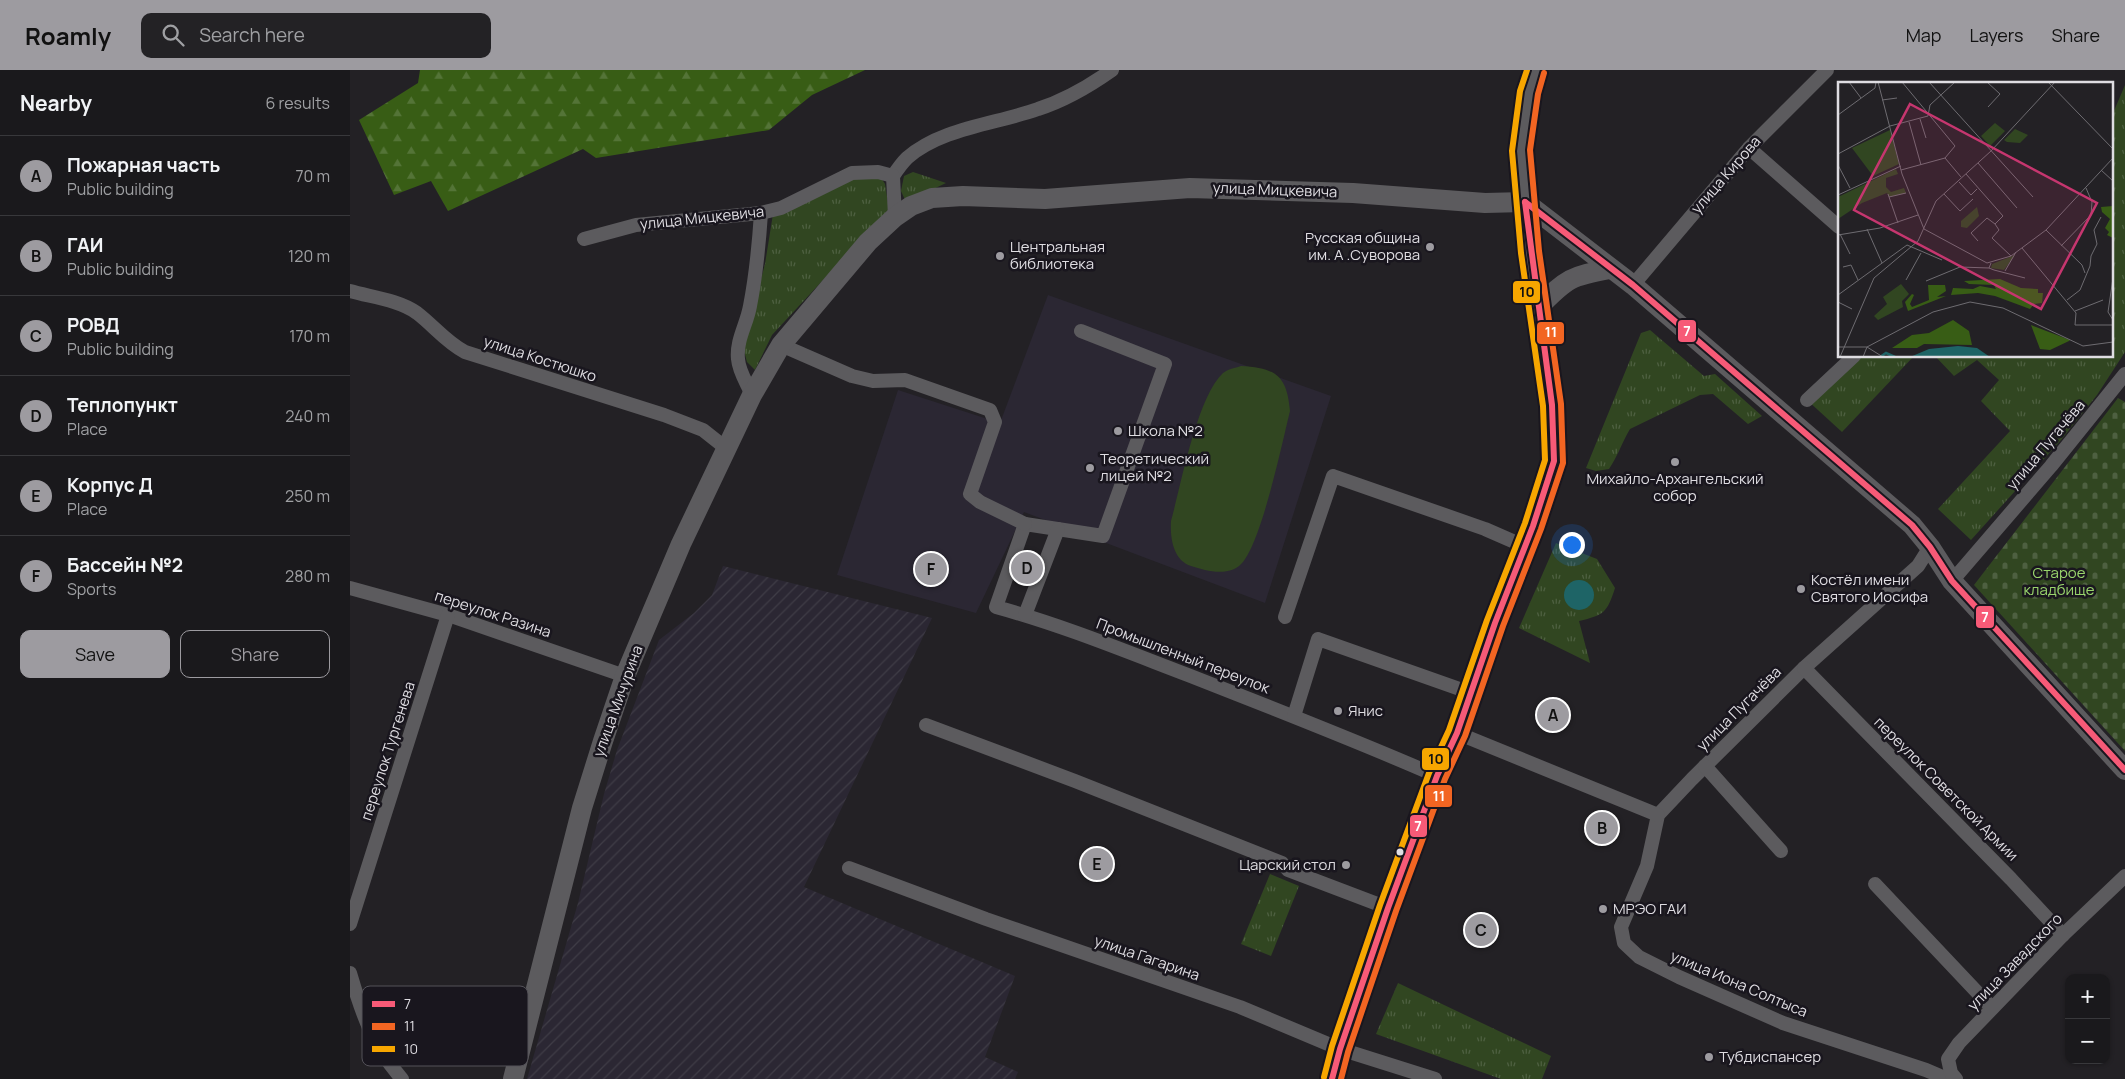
<!DOCTYPE html>
<html lang="en">
<head>
<meta charset="utf-8">
<style>
	:root { --surface:#1a191c; --page:#232225; --text:#f1f3f6; --muted:#9fa0a3; --line:#38383b; --accent:#9d9ba0 }
	body { margin:0; font-family:Manrope,sans-serif; background:var(--page); color:var(--text) }
	.controls { position:absolute; right:15px; bottom:15px; display:grid; overflow:hidden; border-radius:10px; box-shadow:0 1px 4px #0004 }
	.controls button { width:45px; height:45px; display:grid; place-items:center; padding:0; border:0; border-bottom:1px solid var(--line); background:var(--surface); color:var(--text); font:25px sans-serif }
	.you { position:absolute; left:1221px; top:474px; width:18px; height:18px; margin:-12px; border:4px solid #fff; border-radius:50%; background:#1a73e8; box-shadow:0 0 0 8px #1a73e833 }
	.badge { display:grid; place-items:center; width:32px; height:32px; border-radius:50%; background:var(--accent); color:#111; font-size:16px; font-weight:700 }
	.pin { position:absolute; translate:-50% -50%; border:2px solid #fff; box-shadow:0 1px 5px #0006 }
	.list { margin:0; padding:0; list-style:none }
	h2 { display:flex; justify-content:space-between; align-items:center; height:65px; margin:0; padding:0 20px; font-size:21px }
	h2 small { font-size:16px; font-weight:400; color:var(--muted) }
	.list li { display:grid; grid-template-columns:32px 1fr auto; gap:15px; align-items:center; box-sizing:border-box; height:80px; padding:0 20px; border-top:1px solid var(--line) }
	.list b { display:block; font-size:19px; white-space:nowrap }
	.list p { margin:0; font-size:16px; white-space:nowrap; color:var(--muted) }
	.list em { font-size:16px; font-style:normal; color:var(--muted) }
	.actions { display:flex; gap:10px; padding:15px 20px }
	.actions a { flex:1; padding:11px 0; border:1px solid var(--accent); border-radius:10px; text-align:center; font-size:18px; color:var(--accent) }
	.actions .main { background:var(--accent); color:#111 }
	.icon { flex:none; width:28px; height:28px; fill:none; stroke:currentColor; stroke-width:2; stroke-linecap:round; stroke-linejoin:round }
	.map { position:relative; flex:none; width:1775px; height:1009px; overflow:hidden }
	header { display:flex; align-items:center; gap:30px; box-sizing:border-box; height:70px; padding:0 25px; background:var(--accent); color:#111 }
	header strong { font-size:24px }
	nav { display:flex; gap:28px; margin-inline-start:auto; font-size:18px }
	.search { width:350px; height:45px; background:var(--page); display:flex; align-items:center; gap:12px; box-sizing:border-box; padding:0 18px; border-radius:10px; color:var(--muted); font-size:19px }
	main { display:flex }
	aside { flex:1; background:var(--surface) }
	.map>svg:first-child { display:block }
	.built { fill:#2b2733 }
	.industrial { fill:url(#industrial-furrows) }
	.grass { fill:url(#grass-tufts) }
	.forest { fill:url(#forest-firs) }
	.cemetery { fill:url(#cemetery-stones) }
	.pitch { fill:#314621 }
	.water { fill:#1e6466 }
	.lines { fill:none; stroke-linecap:round; stroke-linejoin:round }
	.street { stroke:#5c5b5e; stroke-width:14 }
	.secondary { stroke:#5c5b5e; stroke-width:20 }
	.bus-1-casing { stroke:#19161e; stroke-width:10 }
	.bus-2-casing { stroke:#19161e; stroke-width:10 }
	.bus-3-casing { stroke:#19161e; stroke-width:10 }
	.bus-1 { stroke:#f75a77; stroke-width:6 }
	.bus-2 { stroke:#f26522; stroke-width:6 }
	.bus-3 { stroke:#f7a600; stroke-width:6 }
	.poi-dot { fill:#9d9ba0; stroke:#19161e; stroke-width:2 }
	.bus-dot { fill:#dfdde2; stroke:#19161e; stroke-width:2 }
	.labels { text-anchor:middle; stroke-width:5; stroke-linejoin:round; paint-order:stroke }
	.street-label { font-size:15px; fill:#dfdde2; stroke:#19161e }
	.poi-label { font-size:15px; fill:#dfdde2; stroke:#19161e; text-anchor:start }
	.park-label { font-size:15px; fill:#99d56c; stroke:#19161e }
	.inset-river { fill:none; stroke:#1e6466; stroke-width:2.5 }
	.inset-road { fill:none; stroke:#6e6c71; stroke-width:1 }
	.view { fill:#c6366f; fill-opacity:0.15; stroke:#c6366f; stroke-width:2.5 }
	.inset-edge { fill:none; stroke:#dfdde2; stroke-width:2.5 }
	.key { fill:#19161e; stroke:#545259; stroke-width:1 }
	.key-label { font-size:14px; fill:#dfdde2 }
	.line-badge { stroke:#19161e; stroke-width:2 }
	.badge-label { font-size:14px; text-anchor:middle; font-weight:bold; fill:#fff }
	.pale-badge-label { font-size:14px; text-anchor:middle; font-weight:bold; fill:#111 }
</style>
</head>
<body>
<header>
<strong>Roamly</strong>
<div class="search"><svg class="icon" aria-label="search" viewBox="0 0 24 24"><circle cx="10" cy="10" r="6"/><path d="M15 15l6 6"/></svg>Search here</div>
<nav><a>Map</a><a>Layers</a><a>Share</a></nav>
</header>
<main>
<aside>
<h2>Nearby<small>6 results</small></h2>
<ul class="list">
<li><span class="badge">A</span><div><b>Пожарная часть</b><p>Public building</p></div><em>70 m</em></li>
<li><span class="badge">B</span><div><b>ГАИ</b><p>Public building</p></div><em>120 m</em></li>
<li><span class="badge">C</span><div><b>РОВД</b><p>Public building</p></div><em>170 m</em></li>
<li><span class="badge">D</span><div><b>Теплопункт</b><p>Place</p></div><em>240 m</em></li>
<li><span class="badge">E</span><div><b>Корпус Д</b><p>Place</p></div><em>250 m</em></li>
<li><span class="badge">F</span><div><b>Бассейн №2</b><p>Sports</p></div><em>280 m</em></li>
</ul>
<div class="actions"><a class="main">Save</a><a>Share</a></div>
</aside>
<div class="map">
<svg width="1775" height="1009" viewBox="0 0 1775 1009">
	<defs>
		<pattern id="industrial-furrows" width="10" height="10" patternUnits="userSpaceOnUse" patternTransform="scale(1.25)"><rect width="10" height="10" fill="#2b2733"/><path d="M-1 1l2-2M0 10L10 0M9 11l2-2" fill="none" stroke="#3f3c46"/></pattern>
		<pattern id="grass-tufts" width="24" height="20" patternUnits="userSpaceOnUse" patternTransform="scale(1.25)"><rect width="24" height="20" fill="#314621"/><path d="M3 7l-1-3M5 7V3M7 7l1-3M15 17l-1-3M17 17v-4M19 17l1-3" fill="none" stroke="#4e6041"/></pattern>
		<pattern id="forest-firs" width="22" height="20" patternUnits="userSpaceOnUse" patternTransform="scale(1.25)"><rect width="22" height="20" fill="#385d15"/><path d="M5 1l3.5 6h-7zM16 11l3.5 6h-7z" fill="#547437"/></pattern>
		<pattern id="cemetery-stones" width="16" height="16" patternUnits="userSpaceOnUse" patternTransform="scale(1.25)"><rect width="16" height="16" fill="#314621"/><path d="M2 7V4a2 2 0 0 1 4 0v3zM10 15v-3a2 2 0 0 1 4 0v3z" fill="#4e6041"/></pattern>
	</defs>
	<rect width="100%" height="100%" fill="#232125"/>
	<!-- built -->
	<path class="built" d="M698 225 981 326 915 533 674 442 626 543 487 505 548 320 650 353Z"/>
	<!-- industrial -->
	<path class="industrial" d="M373 496 582 548 454 817 665 906 635 987 668 1002 665 1009H177L228 833 254 724 267 680 309 570 344 543 362 525Z"/>
	<!-- grass -->
	<g class="grass">
		<path d="M1775 15V282L1747 325 1711 370 1621 470 1588 439 1660 361 1631 331 1649 310 1627 290 1604 306 1585 286H1761V48Z"/>
		<path d="M563 102 596 113 556 132 551 121 554 106Z"/>
		<path d="M504 104 530 106 535 114 539 139 422 265 405 300 397 292 393 277 415 194 423 144Z"/>
		<path d="M1300 260 1354 306 1365 304 1412 346 1398 354 1363 324 1350 325 1280 359C1272 372 1268 386 1259 399L1246 401 1236 398 1291 263Z"/>
		<path d="M1504 286H1564L1492 362 1457 330Z"/>
		<path d="M1206 473 1247 489 1265 518C1257 543 1254 545 1229 551L1240 593 1169 558Z"/>
		<path d="M920 804 949 816 921 886 891 874Z"/>
		<path d="M1048 913 1201 986 1192 1009H1151L1026 964Z"/>
	</g>
	<!-- forest -->
	<path class="forest" d="M70 0H515L462 25 419 60 246 88 233 79 98 141 81 111 44 125 9 50 68 13Z"/>
	<!-- cemetery -->
	<path class="cemetery" d="M1768 328 1775 332V681L1624 515Z"/>
	<!-- pitch -->
	<path class="pitch" d="M891 296C925 298 937 305 940 341 933 369 910 481 889 496 876 506 856 501 841 496 823 490 820 468 821 451 831 415 847 327 873 303 878 299 885 298 891 296Z"/>
	<!-- water -->
	<circle class="water" cx="1229" cy="525" r="15"/>
	<g class="lines">
		<!-- street -->
		<g class="street">
			<path d="M1399 78 1489 157"/>
			<path d="M543 106C547 100 552 93 557 88 591 58 646 54 688 39 716 30 738 17 762 0"/>
			<path d="M234 169 286 155 411 143 431 138 502 103 528 102 543 106 545 147"/>
			<path d="M1283 215 1399 78 1477 0"/>
			<path d="M0 221C21 227 49 230 67 243 84 256 96 272 115 282L314 345 353 360 377 379"/>
			<path d="M731 261 815 294 753 466 675 454 646 537C712 555 775 581 838 605 922 638 1005 670 1087 706"/>
			<path d="M431 275 502 306 523 311 555 310 640 340 645 352 620 424 630 432 675 454"/>
			<path d="M402 325C397 313 389 302 388 289 386 270 397 254 400 236 406 205 409 174 411 143"/>
			<path d="M1457 330 1504 286"/>
			<path d="M1580 477 1568 496 1454 598 1342 709 1308 745 1297 796 1271 857 1274 873 1289 887 1329 907 1433 953 1576 1000 1597 1009"/>
			<path d="M1602 511 1701 396 1775 304"/>
			<path d="M0 518 98 545 275 606"/>
			<path d="M675 545 708 459"/>
			<path d="M935 547 983 406 1135 459 1174 476"/>
			<path d="M1454 598 1661 809 1713 865"/>
			<path d="M944 646 968 569 1121 623"/>
			<path d="M576 655 725 711 932 793 938 800 1038 838"/>
			<path d="M1107 663 1308 745"/>
			<path d="M1355 696 1431 781"/>
			<path d="M499 798 636 849 890 937 990 979 1085 1009"/>
			<path d="M1525 814 1642 938"/>
			<path d="M0 854 98 545"/>
			<path d="M0 903C12 944 23 976 52 1009"/>
			<path d="M1606 1009 1601 1003 1598 989 1609 973 1713 865 1775 806"/>
		</g>
		<!-- secondary -->
		<g class="secondary">
			<path d="M1175 132 1283 215 1562 455 1580 477 1602 511 1775 700"/>
			<path d="M1189 237C1217 208 1221 206 1260 199"/>
			<path d="M163 1009 232 738 253 671 275 606 331 474 402 325 431 275 518 172 545 147 561 136 582 128 613 126 695 129 840 118 1003 123 1135 133 1175 132"/>
			<path d="M982 1009 990 979 1038 838 1087 706 1107 663 1145 553 1183 456 1204 391 1202 335 1180 182 1171 80 1179 22 1186 0"/>
		</g>
		<defs>
			<g id="bus-1">
				<path d="M1175 132 1283 215 1562 455 1580 477 1602 511 1775 700"/>
				<path d="M982 1009 990 979 1038 838 1087 706 1107 663 1145 553 1183 456 1204 391 1202 335 1175 132"/>
			</g>
			<path id="bus-2" d="M991 1009 998 982 1046 841 1095 709 1115 666 1153 556 1191 459 1213 393 1211 334 1189 181 1180 80 1188 24 1194 3"/>
			<path id="bus-3" d="M974 1007 982 976 1030 835 1079 703 1099 660 1137 550 1175 453 1195 390 1193 336 1171 183 1162 81 1170 21 1177 0"/>
		</defs>
		<!-- bus-1 casing -->
		<use href="#bus-1" class="bus-1-casing"/>
		<!-- bus-2 casing -->
		<use href="#bus-2" class="bus-2-casing"/>
		<!-- bus-3 casing -->
		<use href="#bus-3" class="bus-3-casing"/>
		<!-- bus-1 -->
		<use href="#bus-1" class="bus-1"/>
		<!-- bus-2 -->
		<use href="#bus-2" class="bus-2"/>
		<!-- bus-3 -->
		<use href="#bus-3" class="bus-3"/>
	</g>
	<!-- markers -->
	<g class="poi-dot">
		<circle cx="1080" cy="177" r="5"/>
		<circle cx="650" cy="186" r="5"/>
		<circle cx="768" cy="361" r="5"/>
		<circle cx="1325" cy="392" r="5"/>
		<circle cx="740" cy="398" r="5"/>
		<circle cx="1451" cy="519" r="5"/>
		<circle cx="988" cy="641" r="5"/>
		<circle cx="996" cy="795" r="5"/>
		<circle cx="1253" cy="839" r="5"/>
		<circle cx="1359" cy="987" r="5"/>
	</g>
	<circle class="bus-dot" cx="1050" cy="782" r="4.5"/>
	<g class="labels">
		<!-- street labels -->
		<g class="street-label">
			<text transform="translate(1376 105) rotate(-49)" y="5">улица Кирова</text>
			<text transform="translate(925 120) rotate(2)" y="5">улица Мицкевича</text>
			<text transform="translate(352 148) rotate(-6)" y="5">улица Мицкевича</text>
			<text transform="translate(190 289) rotate(18)" y="5">улица Костюшко</text>
			<text transform="translate(1696 375) rotate(-50)" y="5">улица Пугачёва</text>
			<text transform="translate(143 544) rotate(18)" y="5">переулок Разина</text>
			<text transform="translate(833 586) rotate(21)" y="5">Промышленный переулок</text>
			<text transform="translate(268 631) rotate(-70)" y="5">улица Мичурина</text>
			<text transform="translate(1389 639) rotate(-45)" y="5">улица Пугачёва</text>
			<text transform="translate(38 681) rotate(-72)" y="5">переулок Тургенева</text>
			<text transform="translate(1596 719) rotate(45)" y="5">переулок Советской Армии</text>
			<text transform="translate(797 888) rotate(19)" y="5">улица Гагарина</text>
			<text transform="translate(1665 892) rotate(-46)" y="5">улица Завадского</text>
			<text transform="translate(1389 914) rotate(23)" y="5">улица Иона Солтыса</text>
		</g>
		<!-- poi labels -->
		<g class="poi-label">
			<text x="1070" y="173" text-anchor="end">Русская община<tspan x="1070" dy="17">им. А .Суворова</tspan></text>
			<text x="660" y="182">Центральная<tspan x="660" dy="17">библиотека</tspan></text>
			<text x="778" y="366">Школа №2</text>
			<text x="750" y="394">Теоретический<tspan x="750" dy="17">лицей №2</tspan></text>
			<text x="1325" y="414" text-anchor="middle">Михайло-Архангельский<tspan x="1325" dy="17">собор</tspan></text>
			<text x="1461" y="515">Костёл имени<tspan x="1461" dy="17">Святого Иосифа</tspan></text>
			<text x="998" y="646">Янис</text>
			<text x="986" y="800" text-anchor="end">Царский стол</text>
			<text x="1263" y="844">МРЭО ГАИ</text>
			<text x="1369" y="992">Тубдиспансер</text>
		</g>
		<!-- park labels -->
		<g class="park-label">
			<text x="1709" y="508">Старое<tspan x="1709" dy="17">кладбище</tspan></text>
		</g>
	</g>
	<!-- overview -->
	<g transform="translate(1488 12)">
		<rect width="275" height="275" fill="#232125"/>
		<path d="M157 41 167 49 152 64 143 54ZM177 47 190 53 182 61 169 60 166 58ZM58 87 60 92 48 96V105L53 110 66 106 68 111 51 115 49 111 24 121 0 137V115ZM177 173 166 188 153 186 154 182Z" fill="#314621"/>
		<path d="M275 124V156L269 153 271 150 267 146 272 137 264 130 263 125ZM162 197 183 206 200 207V211H205L204 221 196 222 192 227 157 214 140 211 113 213 115 206 135 207 142 204 158 207 156 203 131 202 126 199ZM90 203H107L108 209 99 215 108 214 70 229 67 220 74 212 76 213 72 222 74 225 91 218ZM115 238 131 249 134 263 86 262 79 266H54L74 253 91 251ZM193 243 232 258 231 259 212 268 202 267Z" fill="#385d15"/>
		<path d="M52 48 61 82 35 94 14 66ZM63 202 71 212 64 219 65 225 40 238 36 234 49 222 45 215Z" fill="#314621"/>
		<path d="M139 125 141 134 129 146 123 145V139Z" fill="#314621"/>
		<path d="M120 264 139 266 152 275H72L91 267Z" fill="#1e6466"/>
		<path class="inset-river" d="M42 275 48 271 57 275"/>
		<path class="inset-road" d="M11 0 23 16M40 0 64 92 86 147 149 181 173 174 208 148 275 76M91 0 195 115M149 0 162 12 150 25M210 0 275 67M44 18 59 16M0 33 37 6 38 0M82 37 88 56M71 40 83 83M0 72 52 44 90 34 92 23 117 0M107 76 123 95M140 81 179 126M0 83 12 106M63 88 107 76 117 64 64 0M263 88 275 99M128 92 165 134 157 142 149 136 133 151 140 159M121 100 133 113 139 107M50 112 60 141M106 112 122 129 135 117M0 113 63 84M51 115 68 111M157 142 161 148 154 156 173 174M29 147 44 181M208 148 244 183 247 191M2 152 12 172M0 153 42 146 80 133M223 164 253 133 254 120 248 106M184 166 238 231 237 243H275M153 181 151 186 156 188 187 196M5 185 13 183 20 198M167 189 178 170M275 196 270 230 275 238M68 198 83 171M88 199 122 185 151 186M0 213 69 163 104 178M229 218 242 208 252 184 253 174 259 162 256 148 263 135M0 220 14 227M237 229 265 218M0 265H29L25 275M29 265 45 275M29 265 95 230 132 220 165 226 245 264 275 260M2 275 36 196 80 159 98 119 153 69 217 0"/>
		<path class="view" d="M72 22 259 121 203 227 16 128Z"/>
		<rect width="275" height="275" class="inset-edge"/>
	</g>
	<!-- legend -->
	<rect x="12" y="916" width="166" height="80" rx="8" class="key"/>
	<rect x="22" y="931" width="23" height="6" fill="#f75a77"/>
	<rect x="22" y="953" width="23" height="7" fill="#f26522"/>
	<rect x="22" y="976" width="23" height="6" fill="#f7a600"/>
	<g class="key-label">
		<text x="54" y="939">7</text>
		<text x="54" y="961">11</text>
		<text x="54" y="984">10</text>
	</g>
	<g class="line-badge">
		<rect x="1162" y="210" width="29" height="24" rx="5" fill="#f7a600"/>
		<rect x="1327" y="249" width="20" height="24" rx="5" fill="#f75a77"/>
		<rect x="1186" y="251" width="29" height="24" rx="5" fill="#f26522"/>
		<rect x="1625" y="535" width="20" height="24" rx="5" fill="#f75a77"/>
		<rect x="1071" y="677" width="29" height="24" rx="5" fill="#f7a600"/>
		<rect x="1074" y="714" width="29" height="24" rx="5" fill="#f26522"/>
		<rect x="1059" y="744" width="19" height="24" rx="5" fill="#f75a77"/>
	</g>
	<g class="badge-label">
		<text x="1337" y="266">7</text>
		<text x="1201" y="267">11</text>
		<text x="1635" y="552">7</text>
		<text x="1089" y="731">11</text>
		<text x="1068" y="761">7</text>
	</g>
	<g class="pale-badge-label">
		<text x="1177" y="227">10</text>
		<text x="1086" y="694">10</text>
	</g>
</svg>
<div class="controls">
<button>+</button>
<button>−</button>
</div>
<div class="you"></div>
<div class="pin badge" style="left:1203px;top:645px">A</div>
<div class="pin badge" style="left:1252px;top:758px">B</div>
<div class="pin badge" style="left:1131px;top:860px">C</div>
<div class="pin badge" style="left:677px;top:498px">D</div>
<div class="pin badge" style="left:747px;top:794px">E</div>
<div class="pin badge" style="left:581px;top:499px">F</div>
</div>
</main>
</body>
</html>
